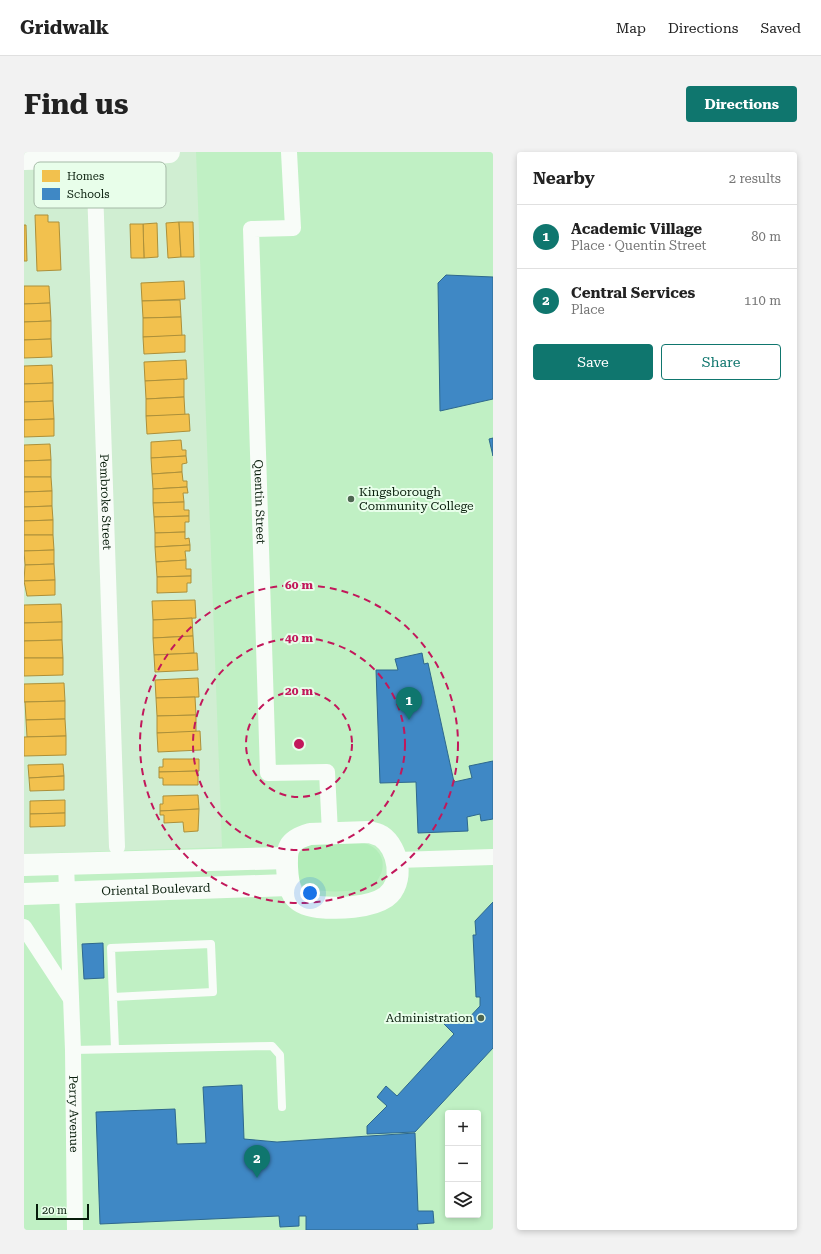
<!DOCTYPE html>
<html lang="en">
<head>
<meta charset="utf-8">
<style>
	:root { --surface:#fff; --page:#f2f2f2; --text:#222; --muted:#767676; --line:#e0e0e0; --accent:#0f766e }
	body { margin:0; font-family:"Roboto Serif",serif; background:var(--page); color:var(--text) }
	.controls { position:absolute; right:12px; bottom:12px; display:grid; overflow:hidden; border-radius:4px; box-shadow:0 2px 6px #0003 }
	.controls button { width:36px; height:36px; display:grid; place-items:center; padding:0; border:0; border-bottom:1px solid var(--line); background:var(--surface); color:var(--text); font:20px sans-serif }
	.scale { position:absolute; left:12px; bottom:10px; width:53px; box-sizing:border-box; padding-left:4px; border:2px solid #081d0b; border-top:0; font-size:11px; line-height:14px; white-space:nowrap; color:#081d0b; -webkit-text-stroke:3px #e8feea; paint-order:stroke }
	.you { position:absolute; left:286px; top:741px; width:14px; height:14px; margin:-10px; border:3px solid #fff; border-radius:50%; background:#1a73e8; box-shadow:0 0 0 6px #1a73e833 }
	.badge { display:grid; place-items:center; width:26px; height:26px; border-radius:50%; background:var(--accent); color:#fff; font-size:13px; font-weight:700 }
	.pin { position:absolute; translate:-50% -33px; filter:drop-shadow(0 1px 2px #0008) }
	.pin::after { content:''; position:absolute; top:21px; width:14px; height:12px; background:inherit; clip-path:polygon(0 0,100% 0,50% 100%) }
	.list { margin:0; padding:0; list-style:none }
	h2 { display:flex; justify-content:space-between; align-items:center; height:52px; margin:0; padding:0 16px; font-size:17px }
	h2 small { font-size:13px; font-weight:400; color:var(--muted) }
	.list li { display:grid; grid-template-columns:26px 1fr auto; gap:12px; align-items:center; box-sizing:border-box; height:64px; padding:0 16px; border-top:1px solid var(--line) }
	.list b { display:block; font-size:15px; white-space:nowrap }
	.list p { margin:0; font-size:13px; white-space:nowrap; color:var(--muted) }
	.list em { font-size:13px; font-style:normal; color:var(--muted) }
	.actions { display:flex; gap:8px; padding:12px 16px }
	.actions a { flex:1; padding:9px 0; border:1px solid var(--accent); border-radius:4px; text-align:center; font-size:14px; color:var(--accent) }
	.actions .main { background:var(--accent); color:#fff }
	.icon { flex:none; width:22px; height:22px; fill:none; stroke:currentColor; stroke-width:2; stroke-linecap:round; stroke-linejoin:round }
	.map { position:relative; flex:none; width:469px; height:1078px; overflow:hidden; border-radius:4px }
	header { display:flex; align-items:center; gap:24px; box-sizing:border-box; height:56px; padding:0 20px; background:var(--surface); border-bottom:1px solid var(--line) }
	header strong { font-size:19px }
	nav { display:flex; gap:22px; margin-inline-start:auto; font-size:14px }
	.intro { display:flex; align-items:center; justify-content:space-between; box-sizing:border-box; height:96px; padding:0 24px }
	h1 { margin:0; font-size:28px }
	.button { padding:10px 18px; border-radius:4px; background:var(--accent); color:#fff; font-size:14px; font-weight:700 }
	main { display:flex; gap:24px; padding:0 24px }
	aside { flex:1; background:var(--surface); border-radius:4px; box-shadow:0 2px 6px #0003 }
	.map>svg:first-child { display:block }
	.built { fill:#c0f0c4; fill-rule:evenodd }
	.green { fill:#b2edb8 }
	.homes { fill:#f2c14e; stroke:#ac903a }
	.schools { fill:#3f88c5; stroke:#2e688d }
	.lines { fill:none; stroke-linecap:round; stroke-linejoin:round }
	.lane { stroke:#f8fcf8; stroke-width:8 }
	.street { stroke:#f8fcf8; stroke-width:16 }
	.secondary { stroke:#f8fcf8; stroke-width:22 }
	.ring { fill:none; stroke:#c2185b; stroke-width:2; stroke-dasharray:7 5 }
	.poi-dot { fill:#4e6651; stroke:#e8feea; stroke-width:1.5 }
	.labels { text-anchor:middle; stroke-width:4; stroke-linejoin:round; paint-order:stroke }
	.poi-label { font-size:12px; fill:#081d0b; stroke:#e8feea; text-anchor:start }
	.street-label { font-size:12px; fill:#081d0b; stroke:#e8feea }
	.key { fill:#e8feea; stroke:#a5baa7; stroke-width:1 }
	.key-label { font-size:11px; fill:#081d0b }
	.centre { fill:#c2185b; stroke:#e8feea; stroke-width:2 }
	.ring-label { font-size:12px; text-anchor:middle; font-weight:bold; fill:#c2185b; stroke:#e8feea; stroke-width:4; stroke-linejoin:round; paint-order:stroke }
</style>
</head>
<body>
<header>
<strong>Gridwalk</strong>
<nav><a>Map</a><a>Directions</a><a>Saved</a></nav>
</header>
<div class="intro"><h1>Find us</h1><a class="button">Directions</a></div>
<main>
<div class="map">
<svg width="469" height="1078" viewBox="0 0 469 1078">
	<rect width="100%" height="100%" fill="#d0eed2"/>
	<!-- built -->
	<path class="built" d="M172 0H469V1078H0V702L198 695ZM424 961H454V1063H424Z"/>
	<!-- green -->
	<path class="green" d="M336 689C343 692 350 694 354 700 364 711 357 730 344 736 333 740 286 742 278 733 272 726 273 713 272 704L284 692Z"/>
	<!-- homes -->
	<g class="homes">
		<path d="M11 63H24V70H35L37 118 13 119Z"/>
		<path d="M155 70 157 105 144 106 142 71Z"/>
		<path d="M155 70H169L170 105H157Z"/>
		<path d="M133 71 134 105 120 106 119 72Z"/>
		<path d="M106 72H119L120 106H107Z"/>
		<path d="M0 73H2L3 109H0Z"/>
		<path d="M160 129 161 147 118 149 117 131Z"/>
		<path d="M0 134H25L26 151 0 152Z"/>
		<path d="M156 148 157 165 119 166 118 149Z"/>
		<path d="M26 151 27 169 0 170V152Z"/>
		<path d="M157 165 158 184 119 185V166Z"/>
		<path d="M27 169V187L0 188V170Z"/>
		<path d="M161 183V200L120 202 119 185Z"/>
		<path d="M27 187 28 205 0 206V188Z"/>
		<path d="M162 208 163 227 121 229 120 210Z"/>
		<path d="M28 213 29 231 0 232V214Z"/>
		<path d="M160 227V245L122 247 121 229Z"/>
		<path d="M29 231V249L0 250V232Z"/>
		<path d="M160 245 161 263 122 264V247Z"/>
		<path d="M29 249 30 267 0 268V250Z"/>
		<path d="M165 262 166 279 123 282 122 264Z"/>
		<path d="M30 267V284L0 285V268Z"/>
		<path d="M157 288 158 298H162V304L127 306V290Z"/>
		<path d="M26 292 27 308 0 309V293Z"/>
		<path d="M162 304 163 311 158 312V320L128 322 127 306Z"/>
		<path d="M27 308V325H0V309Z"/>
		<path d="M158 320 159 329H163V335L129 337 128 322Z"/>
		<path d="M0 325H27L28 339 0 340Z"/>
		<path d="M163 335 164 341H159L160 350 129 351V337Z"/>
		<path d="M28 339V354L0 355V340Z"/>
		<path d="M160 350V358H165V364L130 365 129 351Z"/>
		<path d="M28 354 29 368 0 369V355Z"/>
		<path d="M165 364V370H161V380L131 381 130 365Z"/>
		<path d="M29 368V383H0V369Z"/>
		<path d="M161 380V387L165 386 166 393 131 395V381Z"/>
		<path d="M0 383H29L30 398 0 399Z"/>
		<path d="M166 393V399H161L162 408 132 410 131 395Z"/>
		<path d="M30 398V412L1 413 0 399Z"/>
		<path d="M162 408V417H167V424L133 425 132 410Z"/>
		<path d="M30 412 31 428 0 429 1 413Z"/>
		<path d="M167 424V431H163V440L133 441V425Z"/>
		<path d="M31 428V443L3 444 0 429Z"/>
		<path d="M171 448 172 466 129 468 128 449Z"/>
		<path d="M37 452 38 470 0 471V453Z"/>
		<path d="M168 466 169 484 129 486V468Z"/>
		<path d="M38 470V488L0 489V471Z"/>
		<path d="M169 484 170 501 130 503 129 486Z"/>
		<path d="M38 488 39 506H0V489Z"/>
		<path d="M173 501 174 518 131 520 130 503Z"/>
		<path d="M0 506H39V523L0 524Z"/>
		<path d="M174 526 175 545 132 546 131 528Z"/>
		<path d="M40 531 41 549 0 550V532Z"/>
		<path d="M171 545 172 563 133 564 132 546Z"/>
		<path d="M41 549V567L2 568 1 550Z"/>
		<path d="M172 563V580L133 581V564Z"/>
		<path d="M41 567 42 584 3 585 2 568Z"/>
		<path d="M176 579 177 598 134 600 133 581Z"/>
		<path d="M42 584V603L0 604V585Z"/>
		<path d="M139 607H175V619L135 620V615H139Z"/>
		<path d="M39 612 40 624 5 626 4 613Z"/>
		<path d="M174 619V633H139V626H135V620Z"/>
		<path d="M40 624V638L6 639 5 626Z"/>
		<path d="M174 643 175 657 136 659V652H139V644Z"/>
		<path d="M41 648V661L6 662V649Z"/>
		<path d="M175 657 174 679 160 680 159 670 140 671V663H136V659Z"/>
		<path d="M41 661V674L6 675V662Z"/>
	</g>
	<!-- schools -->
	<g class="schools">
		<path d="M422 123 469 125V247L416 259 414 131Z"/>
		<path d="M469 286V304L465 287Z"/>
		<path d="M398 501 400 512 404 511 430 630 448 626 445 614 469 609V667L457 669 456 662 443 665 444 679 394 681 392 630 356 631 352 518H374L371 507Z"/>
		<path d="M469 750V896L391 980 343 982V974L363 954 353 945 362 934 373 944 430 882 420 872 430 861 440 871 456 854V845H452L449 783H452L451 769Z"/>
		<path d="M79 791 80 826 60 827 58 792Z"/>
		<path d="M218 933 220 987 253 990 391 981 394 1059H409L410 1071 393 1072 394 1078H282V1064H275V1074L256 1075 255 1064 76 1072 72 960 151 957 153 992 182 991 179 935Z"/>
	</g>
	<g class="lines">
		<!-- lane -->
		<g class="lane">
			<path d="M89 845 189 840 187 792 87 796 91 897"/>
			<path d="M49 898 248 894 256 903 258 955"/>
		</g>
		<!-- street -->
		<g class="street">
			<path id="s1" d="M265 0 269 76 227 77 244 621 303 620 306 681"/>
			<path id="s2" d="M70 5 93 695"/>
			<path d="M373 708 469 705"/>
			<path id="s3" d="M42 712 49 898 51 1078"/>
			<path d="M0 775 47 847"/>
		</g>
		<!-- secondary -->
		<g class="secondary">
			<path d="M0 7 70 5 145 0"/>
			<path d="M345 680C349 681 353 682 357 684 375 696 381 731 362 745 346 756 314 757 294 755 268 752 264 738 263 715 263 709 262 700 266 694 270 687 279 684 286 682Z"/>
			<path d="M0 713 263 706"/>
			<path id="s4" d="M0 742 264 733"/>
		</g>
	</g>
	<!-- distance rings -->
	<g class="ring">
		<circle cx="275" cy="592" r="53"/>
		<circle cx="275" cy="592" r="106"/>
		<circle cx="275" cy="592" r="159"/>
	</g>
	<!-- markers -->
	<g class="poi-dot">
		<circle cx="327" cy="347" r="4"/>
		<circle cx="457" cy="866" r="4"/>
	</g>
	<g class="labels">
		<!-- poi labels -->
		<g class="poi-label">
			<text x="335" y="344">Kingsborough<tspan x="335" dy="14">Community College</tspan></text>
			<text x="449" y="870" text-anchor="end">Administration</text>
		</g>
		<!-- street labels -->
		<g class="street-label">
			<text dy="4" stroke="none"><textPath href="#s2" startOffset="345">Pembroke Street</textPath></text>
			<text dy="4" stroke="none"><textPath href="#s1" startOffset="391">Quentin Street</textPath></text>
			<text dy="4" stroke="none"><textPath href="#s4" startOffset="132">Oriental Boulevard</textPath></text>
			<text dy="4" stroke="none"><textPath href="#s3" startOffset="250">Perry Avenue</textPath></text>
		</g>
	</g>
	<!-- legend -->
	<rect x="10" y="10" width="132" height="46" rx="6" class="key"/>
	<rect x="18" y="18" width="18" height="12" fill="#f2c14e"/>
	<rect x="18" y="36" width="18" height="12" fill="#3f88c5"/>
	<g class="key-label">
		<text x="43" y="28">Homes</text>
		<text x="43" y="46">Schools</text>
	</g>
	<circle cx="275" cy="592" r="6" class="centre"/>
	<g class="ring-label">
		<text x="275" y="437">60 m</text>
		<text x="275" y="490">40 m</text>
		<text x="275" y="543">20 m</text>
	</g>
</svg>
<div class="controls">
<button>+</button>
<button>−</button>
<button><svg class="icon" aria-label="layers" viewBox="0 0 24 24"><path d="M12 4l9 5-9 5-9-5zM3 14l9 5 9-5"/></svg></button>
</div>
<div class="scale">20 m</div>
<div class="you"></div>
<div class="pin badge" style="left:385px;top:568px">1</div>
<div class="pin badge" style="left:233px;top:1026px">2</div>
</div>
<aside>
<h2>Nearby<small>2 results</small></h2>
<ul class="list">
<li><span class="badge">1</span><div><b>Academic Village</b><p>Place · Quentin Street</p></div><em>80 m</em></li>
<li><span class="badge">2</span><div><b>Central Services</b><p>Place</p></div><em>110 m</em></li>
</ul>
<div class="actions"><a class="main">Save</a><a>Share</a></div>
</aside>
</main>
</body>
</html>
